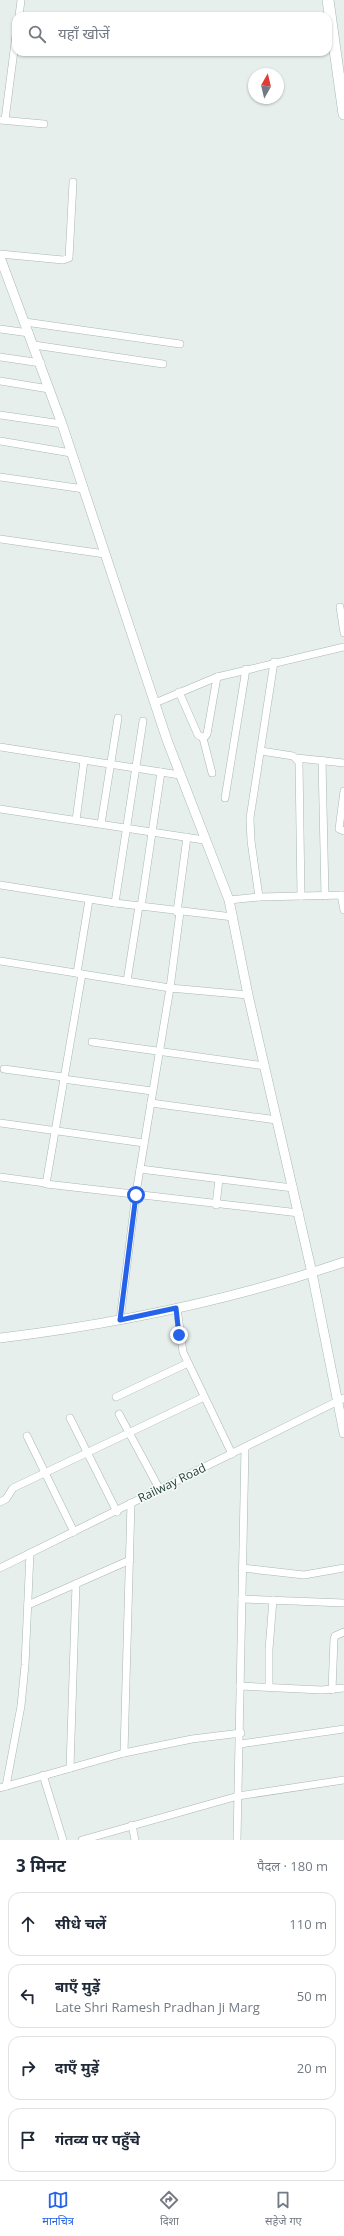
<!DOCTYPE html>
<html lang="hi">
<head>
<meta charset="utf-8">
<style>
	:root { --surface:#fff; --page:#f6f6f7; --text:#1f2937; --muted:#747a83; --line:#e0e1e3; --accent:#2563eb }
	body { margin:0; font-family:"Open Sans","Noto Sans Devanagari",sans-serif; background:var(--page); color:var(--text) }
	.compass { position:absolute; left:248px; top:68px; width:36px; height:36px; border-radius:50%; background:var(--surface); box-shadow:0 1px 3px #0004; rotate:8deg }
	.stop { position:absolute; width:12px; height:12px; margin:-9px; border:3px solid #2563eb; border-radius:50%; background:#fff }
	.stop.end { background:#2563eb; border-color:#fff; box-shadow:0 1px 4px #0008 }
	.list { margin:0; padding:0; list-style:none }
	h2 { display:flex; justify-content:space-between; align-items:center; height:52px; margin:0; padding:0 16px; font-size:17px }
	h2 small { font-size:13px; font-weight:400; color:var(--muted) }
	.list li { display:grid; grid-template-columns:26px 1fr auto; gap:12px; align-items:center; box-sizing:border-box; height:64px; margin:0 8px 8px; padding:0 8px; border:1px solid var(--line); border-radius:12px }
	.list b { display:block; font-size:15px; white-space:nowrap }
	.list p { margin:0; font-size:13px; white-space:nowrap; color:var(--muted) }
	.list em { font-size:13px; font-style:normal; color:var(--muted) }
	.icon { flex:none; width:22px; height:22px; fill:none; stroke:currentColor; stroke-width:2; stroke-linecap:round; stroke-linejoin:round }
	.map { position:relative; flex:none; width:344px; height:1840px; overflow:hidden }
	.search { position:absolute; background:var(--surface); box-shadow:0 1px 3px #0004; left:12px; right:12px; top:12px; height:44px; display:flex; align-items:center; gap:10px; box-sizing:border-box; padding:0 14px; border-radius:12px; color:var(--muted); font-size:15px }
	.sheet { height:340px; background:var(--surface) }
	nav { display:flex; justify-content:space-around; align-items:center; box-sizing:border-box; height:56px; border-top:1px solid var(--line); background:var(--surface); font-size:11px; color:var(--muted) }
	nav a { display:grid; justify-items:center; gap:2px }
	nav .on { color:var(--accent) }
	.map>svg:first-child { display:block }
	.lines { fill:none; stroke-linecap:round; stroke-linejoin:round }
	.minor-casing { stroke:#a8b8b2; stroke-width:8 }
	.tertiary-casing { stroke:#a8b8b2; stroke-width:10 }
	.secondary-casing { stroke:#a4bbb3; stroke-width:12 }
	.minor { stroke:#fff; stroke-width:7 }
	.tertiary { stroke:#fff; stroke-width:9 }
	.secondary { stroke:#fff; stroke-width:11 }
	.route { stroke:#2563eb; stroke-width:5 }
	.labels { text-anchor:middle; stroke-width:3; stroke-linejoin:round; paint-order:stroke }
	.street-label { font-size:12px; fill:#24423a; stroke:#f7fbf9 }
</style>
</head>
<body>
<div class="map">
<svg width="344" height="1840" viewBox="0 0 344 1840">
	<rect width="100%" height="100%" fill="#e6efeb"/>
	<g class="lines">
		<defs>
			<g id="minor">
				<path d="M19 16 21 0"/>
				<path d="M0 120 44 124"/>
				<path d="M5 120 16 35"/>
				<path d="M0 254 63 260 69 258 73 182"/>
				<path d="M25 322 180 344"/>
				<path d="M0 329 29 333"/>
				<path d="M34 345 163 364"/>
				<path d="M0 357 41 363"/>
				<path d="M0 381 49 389"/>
				<path d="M0 415 62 424"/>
				<path d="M0 441 71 453"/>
				<path d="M0 477 84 489"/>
				<path d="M0 539 105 554"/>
				<path d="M340 607 344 633"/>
				<path d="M179 692 198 735 204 738 207 734 217 677"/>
				<path d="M155 703 217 677 344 647"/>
				<path d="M203 738 212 773"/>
				<path d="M0 747 180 775"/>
				<path d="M261 751 293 756 299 762 301 896"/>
				<path d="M297 758 344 763"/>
				<path d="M322 760 325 896"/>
				<path d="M344 791 339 829 344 831"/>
				<path d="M225 798 246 669"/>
				<path d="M0 809 204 840"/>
				<path d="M76 820 84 761"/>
				<path d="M101 824 118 718"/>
				<path d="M0 885 115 903 233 917"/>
				<path d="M341 895 344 910"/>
				<path d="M259 897 251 841 250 818 274 662"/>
				<path d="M229 900 259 897 344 895"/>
				<path d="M115 903 143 721"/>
				<path d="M141 907 161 772"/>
				<path d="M177 912 187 837"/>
				<path d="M0 961 170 988 180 912"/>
				<path d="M77 973 89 900"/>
				<path d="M82 974 46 1184 299 1213"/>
				<path d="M127 981 139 906"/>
				<path d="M92 1042 265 1066"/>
				<path d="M4 1069 63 1077"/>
				<path d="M63 1079 152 1091"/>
				<path d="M151 1103 277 1120"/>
				<path d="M0 1123 144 1143"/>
				<path d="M140 1169 293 1188"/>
				<path d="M0 1177 45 1183"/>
				<path d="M216 1205 219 1179"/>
				<path d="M177 1308 183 1352 232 1454"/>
				<path d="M120 1320 136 1193 170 988 248 995"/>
				<path d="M116 1397 188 1363"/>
				<path d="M119 1414 160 1490"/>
				<path d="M70 1418 117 1512"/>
				<path d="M27 1436 74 1532"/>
				<path d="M0 1502 6 1499 13 1488 204 1397"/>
				<path d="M0 1568 344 1398"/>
				<path d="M242 1568 304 1575 344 1568"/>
				<path d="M242 1599 344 1603"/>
				<path d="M28 1605 130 1560"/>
				<path d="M240 1686 321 1690 344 1688"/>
				<path d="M269 1687V1649L273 1600"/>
				<path d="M332 1690 334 1639 335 1636 344 1632"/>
				<path d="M240 1744 344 1729"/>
				<path d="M124 1753 131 1503"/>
				<path d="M70 1768 76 1584"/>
				<path d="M43 1775 63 1840"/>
				<path d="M6 1786 21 1706 25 1665 30 1553"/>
				<path d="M0 1788 124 1753 192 1739 241 1733"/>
				<path d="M132 1825 135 1840"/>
				<path d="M82 1840 238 1796 344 1780"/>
				<path d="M237 1840 245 1448"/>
			</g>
			<g id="tertiary">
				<path d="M0 257 62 424 167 740 229 900 248 995 312 1273 344 1433"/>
				<path d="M0 1338C117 1324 232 1300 344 1262"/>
			</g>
			<path id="secondary" d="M328 0 344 114"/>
		</defs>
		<!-- minor casing -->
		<use href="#minor" class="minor-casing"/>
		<!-- tertiary casing -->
		<use href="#tertiary" class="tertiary-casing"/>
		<!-- secondary casing -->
		<use href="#secondary" class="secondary-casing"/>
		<!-- minor -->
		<use href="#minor" class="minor"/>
		<!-- tertiary -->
		<use href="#tertiary" class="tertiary"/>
		<!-- secondary -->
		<use href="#secondary" class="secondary"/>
	</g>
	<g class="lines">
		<!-- route -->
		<path class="route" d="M136 1195 120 1320 176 1308 179 1335"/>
	</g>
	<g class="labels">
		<!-- street labels -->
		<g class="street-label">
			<text transform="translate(172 1483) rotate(-26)" y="4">Railway Road</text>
		</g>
	</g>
</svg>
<svg class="compass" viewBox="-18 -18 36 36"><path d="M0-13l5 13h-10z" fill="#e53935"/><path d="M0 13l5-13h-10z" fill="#747a83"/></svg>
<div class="stop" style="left:136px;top:1195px"></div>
<div class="stop end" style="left:179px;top:1335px"></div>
<div class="search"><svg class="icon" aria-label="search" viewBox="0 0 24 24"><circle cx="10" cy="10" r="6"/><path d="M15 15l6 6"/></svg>यहाँ खोजें</div>
</div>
<section class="sheet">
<h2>3 मिनट<small>पैदल · 180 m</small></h2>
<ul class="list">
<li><svg class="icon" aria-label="ahead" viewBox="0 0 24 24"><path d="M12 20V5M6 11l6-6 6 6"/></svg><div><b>सीधे चलें</b></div><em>110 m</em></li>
<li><svg class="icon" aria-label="left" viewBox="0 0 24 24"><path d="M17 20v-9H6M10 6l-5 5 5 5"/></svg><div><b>बाएँ मुड़ें</b><p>Late Shri Ramesh Pradhan Ji Marg</p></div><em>50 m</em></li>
<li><svg class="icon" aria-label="right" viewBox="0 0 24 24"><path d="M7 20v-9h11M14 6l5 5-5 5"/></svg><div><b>दाएँ मुड़ें</b></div><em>20 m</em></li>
<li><svg class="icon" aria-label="arrive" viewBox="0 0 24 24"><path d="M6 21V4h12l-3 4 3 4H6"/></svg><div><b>गंतव्य पर पहुँचे</b></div></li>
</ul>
</section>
<nav>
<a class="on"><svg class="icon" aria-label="map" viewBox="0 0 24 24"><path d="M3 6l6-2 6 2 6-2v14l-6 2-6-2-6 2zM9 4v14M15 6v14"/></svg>मानचित्र</a>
<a><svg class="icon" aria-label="directions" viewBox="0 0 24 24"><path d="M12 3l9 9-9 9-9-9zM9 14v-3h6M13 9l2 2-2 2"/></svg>दिशा</a>
<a><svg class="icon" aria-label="saved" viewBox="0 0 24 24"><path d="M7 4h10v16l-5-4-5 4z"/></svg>सहेजे गए</a>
</nav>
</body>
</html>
